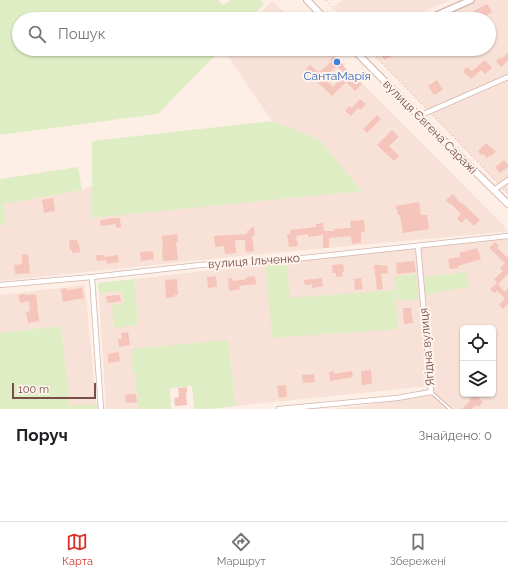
<!DOCTYPE html>
<html lang="uk">
<head>
<meta charset="utf-8">
<style>
	:root { --surface:#fff; --page:#f2f2f2; --text:#202124; --muted:#757577; --line:#e0e0e0; --accent:#d93025 }
	body { margin:0; font-family:Raleway,sans-serif; background:var(--page); color:var(--text) }
	.controls { position:absolute; right:12px; bottom:12px; display:grid; overflow:hidden; border-radius:6px; box-shadow:0 1px 3px #0004 }
	.controls button { width:36px; height:36px; display:grid; place-items:center; padding:0; border:0; border-bottom:1px solid var(--line); background:var(--surface); color:var(--text); font:20px sans-serif }
	.scale { position:absolute; left:12px; bottom:10px; width:84px; box-sizing:border-box; padding-left:4px; border:2px solid #794e48; border-top:0; font-size:11px; line-height:14px; white-space:nowrap; color:#794e48; -webkit-text-stroke:3px #fff4ed; paint-order:stroke }
	.list { margin:0; padding:0; list-style:none }
	h2 { display:flex; justify-content:space-between; align-items:center; height:52px; margin:0; padding:0 16px; font-size:17px }
	h2 small { font-size:13px; font-weight:400; color:var(--muted) }
	.icon { flex:none; width:22px; height:22px; fill:none; stroke:currentColor; stroke-width:2; stroke-linecap:round; stroke-linejoin:round }
	.map { position:relative; flex:none; width:508px; height:409px; overflow:hidden }
	.search { position:absolute; background:var(--surface); box-shadow:0 1px 3px #0004; left:12px; right:12px; top:12px; height:44px; display:flex; align-items:center; gap:10px; box-sizing:border-box; padding:0 14px; border-radius:22px; color:var(--muted); font-size:15px }
	.sheet { height:112px; background:var(--surface) }
	nav { display:flex; justify-content:space-around; align-items:center; box-sizing:border-box; height:56px; border-top:1px solid var(--line); background:var(--surface); font-size:11px; color:var(--muted) }
	nav a { display:grid; justify-items:center; gap:2px }
	nav .on { color:var(--accent) }
	.map>svg:first-child { display:block }
	.residential { fill:#f8e1d6; fill-rule:evenodd }
	.green { fill:#deedc3 }
	.building { fill:#f5c4bb; fill-rule:evenodd }
	.lines { fill:none; stroke-linecap:round; stroke-linejoin:round }
	.service-casing { stroke:#d3b5ad; stroke-width:4 }
	.minor-casing { stroke:#d3b5ad; stroke-width:6 }
	.tertiary-casing { stroke:#d3b5ad; stroke-width:8 }
	.secondary-casing { stroke:#d9b5ad; stroke-width:8 }
	.path { stroke:#dba79e; stroke-width:1; stroke-dasharray:1 3; stroke-linecap:butt }
	.service { stroke:#fff; stroke-width:2 }
	.minor { stroke:#fff; stroke-width:4.5 }
	.tertiary { stroke:#fff; stroke-width:5.5 }
	.secondary { stroke:#fff; stroke-width:6 }
	.shop-dot { fill:#3f7fe0; stroke:#fff4ed; stroke-width:1.5 }
	.labels { text-anchor:middle; stroke-width:4; stroke-linejoin:round; paint-order:stroke }
	.shop-label { font-size:12px; fill:#366cbe; stroke:#fff4ed }
	.street-label { font-size:12px; fill:#794e48; stroke:#fff4ed }
</style>
</head>
<body>
<div class="map">
<svg width="508" height="409" viewBox="0 0 508 409">
	<rect width="100%" height="100%" fill="#feefe6"/>
	<!-- residential -->
	<g class="residential">
		<path d="M343 0H450L407 19H344L333 7Z"/>
		<path d="M471 0H508V194L429 112 368 49H489V19H428Z"/>
		<path d="M272 1 292 19H255Z"/>
		<path d="M227 49H325L368 89 504 226 507 230 503 233 502 232 239 256 0 281V225H6L4 204 82 190 92 186V217L362 191 319 139 272 121 225 52Z"/>
		<path d="M508 236V409H334L361 406 434 395 431 392 430 386 235 406 232 372 228 341 131 349 133 371H135L138 409H106L99 293 122 291 124 304 112 306 138 325 135 279 418 246ZM463 328H493V394H463Z"/>
		<path d="M85 285 96 405 70 407 61 326 0 333V295Z"/>
	</g>
	<!-- green -->
	<g class="green">
		<path d="M0 0H218L223 5 231 0H261L264 4 250 19H19V49H221L158 114 0 135Z"/>
		<path d="M272 121 319 139 362 191 92 218V141Z"/>
		<path d="M78 167 82 190 4 204 6 225H0V179Z"/>
		<path d="M287 264 290 298 395 290 398 329 272 338 266 266Z"/>
		<path d="M465 272 471 286 426 295 424 277Z"/>
		<path d="M416 274 418 299 397 301 395 276Z"/>
		<path d="M135 279 138 325 114 328 112 305 124 304 122 291 99 293 98 283Z"/>
		<path d="M61 326 70 406 99 404 100 409H0V333Z"/>
		<path d="M228 340 232 372 235 406 210 409H194L192 386 170 388 171 409H138L135 371H132L131 349Z"/>
	</g>
	<!-- building -->
	<g class="building">
		<path d="M487 4 492 12 484 17 485 19H474L470 13Z"/>
		<path d="M383 49H390L393 55 384 60 380 51Z"/>
		<path d="M508 53V61L501 67 496 61 500 57 501 59Z"/>
		<path d="M334 56 344 65 343 66 362 84 355 91 346 82 332 96 305 70 310 65 318 72 320 71H321L332 61 330 60ZM337 66 344 73 341 77V78L333 87 324 78Z"/>
		<path d="M485 60 492 68 485 74 481 70 471 79 463 71 467 67 472 71Z"/>
		<path d="M437 80 443 90 434 95 428 86Z"/>
		<path d="M360 99 366 104 360 110 358 108 351 116 345 111 349 106 352 108Z"/>
		<path d="M377 115 381 119 367 133 363 129Z"/>
		<path d="M392 130 399 137 389 146 399 156 394 161 377 145Z"/>
		<path d="M486 143 496 152 491 156 490 155 487 158 483 154 481 155 478 151Z"/>
		<path d="M504 160 508 165V167L500 173 495 167Z"/>
		<path d="M453 194 460 203 461 202 480 220 474 226 466 218 461 223 457 218 461 214 450 203 449 204 446 200Z"/>
		<path d="M53 198 55 211 44 213 42 200Z"/>
		<path d="M419 202 421 215H427L429 229 403 233 400 215H398L396 206Z"/>
		<path d="M114 218H120L121 227 116 228V224L101 226 100 220Z"/>
		<path d="M364 220 365 232H361V243L352 244 351 236 329 238V248H323V235L308 237V234L296 236 298 246 289 247 287 234H290V230L316 227V224L323 223 324 231H334V229L351 228 350 221Z"/>
		<path d="M254 227 255 235 252 236 254 251 246 252 245 240H235L236 253 225 254 224 246 215 247 214 236 247 234V231L250 230V228Z"/>
		<path d="M177 234 178 242H176L178 260 163 261 162 250H163L162 236Z"/>
		<path d="M69 240H77L78 244H79L80 252 72 253V250H70Z"/>
		<path d="M495 242 499 246 497 248 508 258V274L498 284 494 279 503 271 500 268 505 263 489 248Z"/>
		<path d="M477 248 481 259 458 266V268L450 269 448 259 461 257 459 253Z"/>
		<path d="M153 251 154 259 141 261 140 252Z"/>
		<path d="M28 254 30 273 15 274 14 265 22 264V255Z"/>
		<path d="M96 255H103L104 257 118 255 119 262 107 264 106 260 97 261Z"/>
		<path d="M414 261 416 272 397 274 396 263Z"/>
		<path d="M343 264 344 272H342L343 276 336 277V273H333L332 265Z"/>
		<path d="M374 265H382V266L387 265 388 273 381 274 383 289 377 290Z"/>
		<path d="M216 276 217 287 208 288 207 277Z"/>
		<path d="M255 276 256 284 239 286 240 289 229 291 228 278H232L233 281 247 279 246 277Z"/>
		<path d="M322 278 323 286 312 288V284L305 285 304 280Z"/>
		<path d="M361 278 363 289 355 290 354 279Z"/>
		<path d="M177 279 178 295H174L175 297 166 298 165 280Z"/>
		<path d="M497 283 505 292 508 288V304L503 309 499 305 505 298 497 291 494 293 490 289Z"/>
		<path d="M67 288V290L82 288 84 298 63 302 61 289Z"/>
		<path d="M25 294 26 295 36 294 39 321 28 323 26 312 30 311 29 301 20 303 18 295Z"/>
		<path d="M120 295 121 301 107 303 106 296Z"/>
		<path d="M403 308H411L413 323 404 324Z"/>
		<path d="M128 332 130 345 119 347 118 339H122L121 333Z"/>
		<path d="M119 352 120 361 108 363V354Z"/>
		<path d="M371 370 372 384 362 385 361 371Z"/>
		<path d="M334 371V374L352 371 353 377 330 381 329 372Z"/>
		<path d="M314 374 315 382 303 383 302 375Z"/>
		<path d="M286 385 287 397 279 398 277 386Z"/>
		<path d="M187 387V392L186 393 187 405 175 406 174 398 179 397 178 388Z"/>
		<path d="M136 394 137 402 126 403 125 395Z"/>
		<path d="M475 394 483 402 478 407 476 405 472 409H462L470 401 469 400Z"/>
	</g>
	<g class="lines">
		<defs>
			<path id="service" d="M432 393 450 409"/>
			<g id="minor">
				<path d="M419 116 508 77"/>
				<path d="M494 190 508 180"/>
				<path d="M92 277 101 409"/>
				<path d="M0 285 92 277 200 265 304 258 508 236"/>
				<path d="M279 409 397 398 431 392 418 246"/>
			</g>
			<path id="tertiary" d="M428 19 471 0"/>
			<g id="secondary">
				<path d="M307 0 325 19"/>
				<path d="M353 49 419 116 508 204"/>
			</g>
		</defs>
		<!-- service casing -->
		<use href="#service" class="service-casing"/>
		<!-- minor casing -->
		<use href="#minor" class="minor-casing"/>
		<!-- tertiary casing -->
		<use href="#tertiary" class="tertiary-casing"/>
		<!-- secondary casing -->
		<use href="#secondary" class="secondary-casing"/>
		<!-- path -->
		<g class="path">
			<path d="M326 0 342 19"/>
			<path d="M368 49 425 107"/>
			<path d="M433 115 497 182"/>
			<path d="M503 189 508 194"/>
		</g>
		<!-- service -->
		<use href="#service" class="service"/>
		<!-- minor -->
		<use href="#minor" class="minor"/>
		<!-- tertiary -->
		<use href="#tertiary" class="tertiary"/>
		<!-- secondary -->
		<use href="#secondary" class="secondary"/>
	</g>
	<!-- markers -->
	<circle class="shop-dot" cx="337" cy="62" r="4"/>
	<g class="labels">
		<!-- shop labels -->
		<g class="shop-label">
			<text x="337" y="80">СантаМарія</text>
		</g>
		<!-- street labels -->
		<g class="street-label">
			<text transform="translate(430 127) rotate(45)" y="4">вулиця Євгена Саражі</text>
			<text transform="translate(254 261) rotate(-4)" y="4">вулиця Ільченко</text>
			<text transform="translate(427 347) rotate(-95)" y="4">Ягідна вулиця</text>
		</g>
	</g>
</svg>
<div class="controls">
<button><svg class="icon" aria-label="locate" viewBox="0 0 24 24"><circle cx="12" cy="12" r="6"/><path d="M12 2v4M12 18v4M2 12h4M18 12h4"/></svg></button>
<button><svg class="icon" aria-label="layers" viewBox="0 0 24 24"><path d="M12 4l9 5-9 5-9-5zM3 14l9 5 9-5"/></svg></button>
</div>
<div class="scale">100 m</div>
<div class="search"><svg class="icon" aria-label="search" viewBox="0 0 24 24"><circle cx="10" cy="10" r="6"/><path d="M15 15l6 6"/></svg>Пошук</div>
</div>
<section class="sheet">
<h2>Поруч<small>Знайдено: 0</small></h2>
<ul class="list">
</ul>
</section>
<nav>
<a class="on"><svg class="icon" aria-label="map" viewBox="0 0 24 24"><path d="M3 6l6-2 6 2 6-2v14l-6 2-6-2-6 2zM9 4v14M15 6v14"/></svg>Карта</a>
<a><svg class="icon" aria-label="directions" viewBox="0 0 24 24"><path d="M12 3l9 9-9 9-9-9zM9 14v-3h6M13 9l2 2-2 2"/></svg>Маршрут</a>
<a><svg class="icon" aria-label="saved" viewBox="0 0 24 24"><path d="M7 4h10v16l-5-4-5 4z"/></svg>Збережені</a>
</nav>
</body>
</html>
